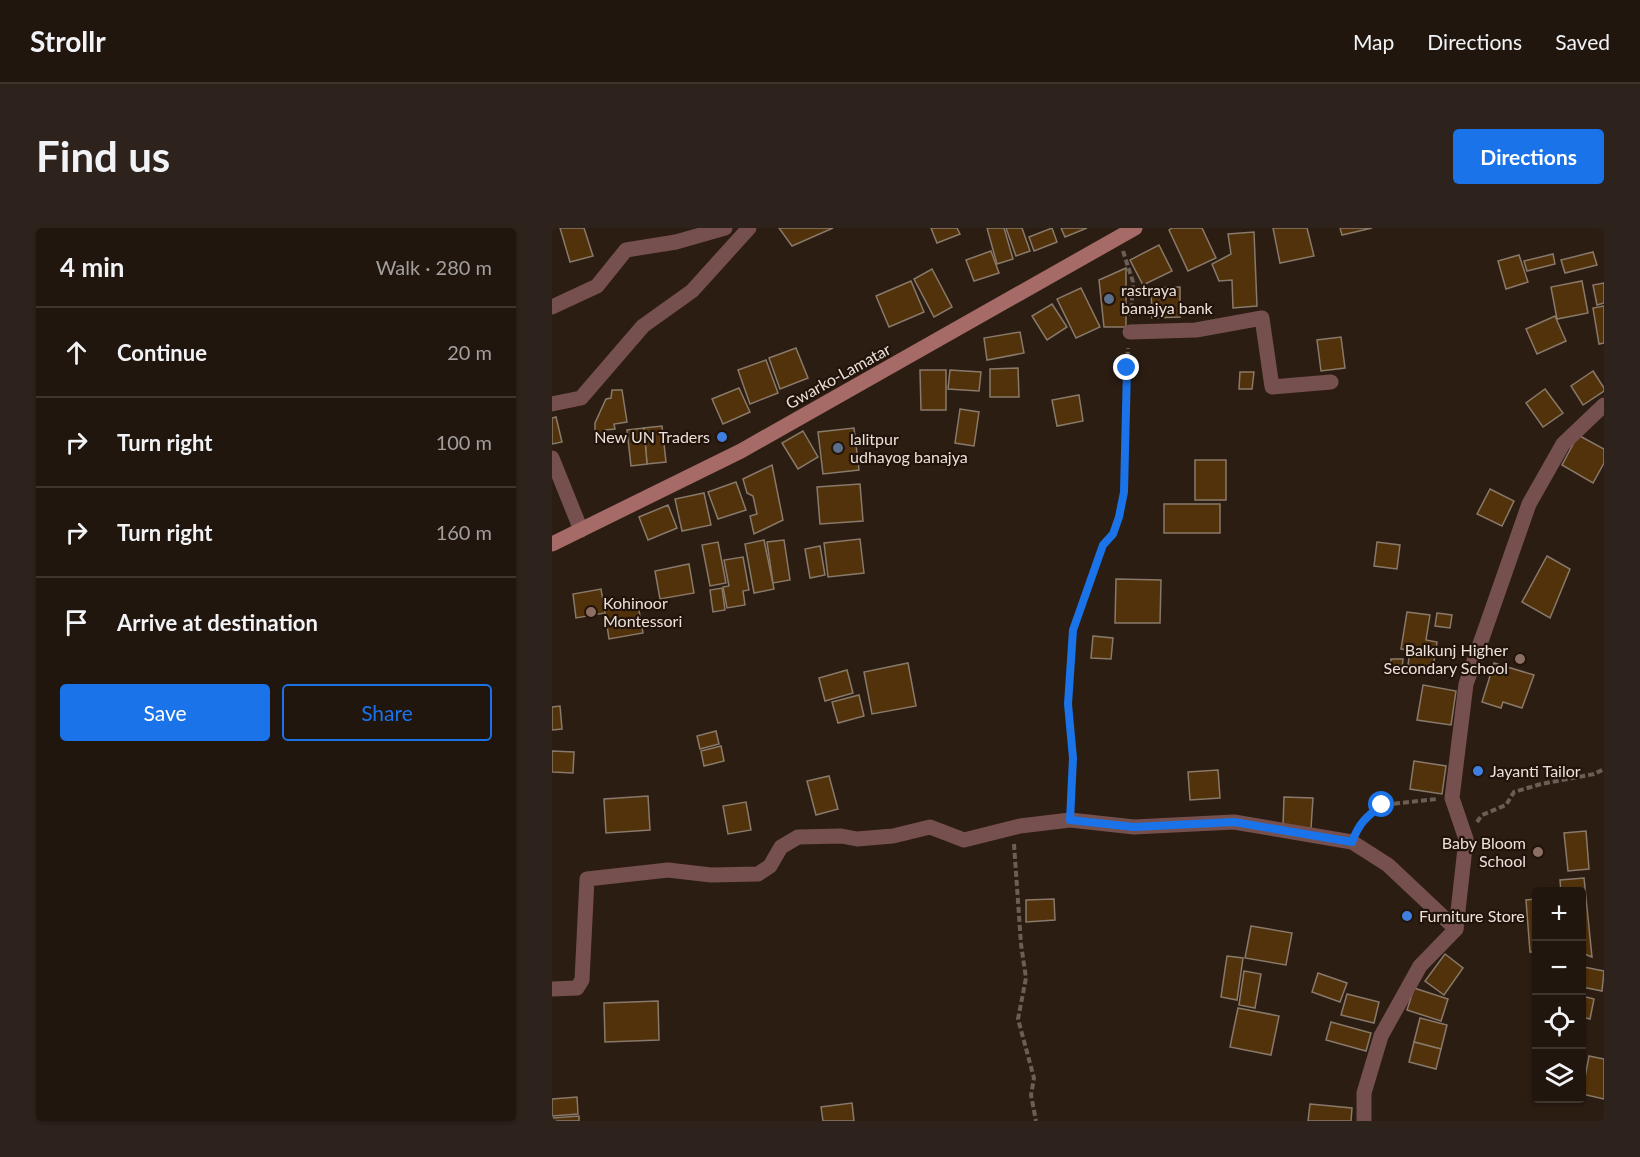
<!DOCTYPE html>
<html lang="en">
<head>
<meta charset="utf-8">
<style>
	:root { --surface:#21160e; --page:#2d231c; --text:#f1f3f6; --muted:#a29f9e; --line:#3e352e; --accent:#1a73e8 }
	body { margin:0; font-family:Lato,sans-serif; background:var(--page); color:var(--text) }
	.controls { position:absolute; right:18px; bottom:18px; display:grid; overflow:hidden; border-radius:6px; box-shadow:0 2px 4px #0004 }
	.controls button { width:54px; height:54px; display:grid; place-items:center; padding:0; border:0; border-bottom:2px solid var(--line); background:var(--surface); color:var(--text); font:30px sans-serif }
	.stop { position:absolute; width:18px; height:18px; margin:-14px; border:4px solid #1a73e8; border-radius:50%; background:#fff }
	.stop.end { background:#1a73e8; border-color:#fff; box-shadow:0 2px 6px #0008 }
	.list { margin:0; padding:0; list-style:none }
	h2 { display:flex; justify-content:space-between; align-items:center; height:78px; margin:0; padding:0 24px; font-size:26px }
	h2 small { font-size:20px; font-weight:400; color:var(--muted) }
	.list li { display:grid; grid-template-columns:39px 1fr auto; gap:18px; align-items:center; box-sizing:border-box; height:90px; padding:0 24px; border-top:2px solid var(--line) }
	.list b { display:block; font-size:22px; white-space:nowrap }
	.list em { font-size:20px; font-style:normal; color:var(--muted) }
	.actions { display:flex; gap:12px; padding:18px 24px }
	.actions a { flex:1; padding:14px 0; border:2px solid var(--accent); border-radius:6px; text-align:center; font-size:21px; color:var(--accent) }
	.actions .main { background:var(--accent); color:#fff }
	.icon { flex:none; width:33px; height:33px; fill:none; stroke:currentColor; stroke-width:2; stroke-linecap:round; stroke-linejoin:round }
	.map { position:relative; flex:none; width:1052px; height:893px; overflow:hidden; border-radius:6px }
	header { display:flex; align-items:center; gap:36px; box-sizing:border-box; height:84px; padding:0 30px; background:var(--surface); border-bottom:2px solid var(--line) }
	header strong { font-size:28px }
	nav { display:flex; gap:33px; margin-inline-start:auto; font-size:21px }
	.intro { display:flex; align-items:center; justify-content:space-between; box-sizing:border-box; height:144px; padding:0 36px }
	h1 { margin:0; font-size:42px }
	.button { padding:15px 27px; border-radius:6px; background:var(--accent); color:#fff; font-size:21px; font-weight:700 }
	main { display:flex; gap:36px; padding:0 36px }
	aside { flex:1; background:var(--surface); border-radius:6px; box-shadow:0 2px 4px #0004 }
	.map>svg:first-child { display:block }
	.building { fill:#51320a; stroke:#88796a; stroke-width:1.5 }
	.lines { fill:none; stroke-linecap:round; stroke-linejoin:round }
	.path { stroke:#6b5e55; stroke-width:4; stroke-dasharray:6 3; stroke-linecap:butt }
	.street { stroke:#76504e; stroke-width:15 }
	.secondary { stroke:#a66a67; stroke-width:15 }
	.route { stroke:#1a73e8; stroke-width:8 }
	.service-dot { fill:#5c6f8a; stroke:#22140a; stroke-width:2 }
	.shop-dot { fill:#3f7fe0; stroke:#22140a; stroke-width:2 }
	.education-dot { fill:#8d6e63; stroke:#22140a; stroke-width:2 }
	.labels { text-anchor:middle; stroke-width:4.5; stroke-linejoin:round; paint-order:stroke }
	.poi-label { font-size:16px; fill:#ebe1da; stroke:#22140a; text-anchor:start }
	.street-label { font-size:16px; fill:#ebe1da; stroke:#22140a }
</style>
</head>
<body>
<header>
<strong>Strollr</strong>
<nav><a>Map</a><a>Directions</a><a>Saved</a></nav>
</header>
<div class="intro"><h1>Find us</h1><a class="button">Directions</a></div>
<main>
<aside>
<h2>4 min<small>Walk · 280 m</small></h2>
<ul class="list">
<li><svg class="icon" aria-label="ahead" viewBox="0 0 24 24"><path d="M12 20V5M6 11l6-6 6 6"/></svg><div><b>Continue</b></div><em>20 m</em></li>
<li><svg class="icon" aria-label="right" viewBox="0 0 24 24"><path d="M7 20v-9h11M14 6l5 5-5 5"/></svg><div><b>Turn right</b></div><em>100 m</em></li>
<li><svg class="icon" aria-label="right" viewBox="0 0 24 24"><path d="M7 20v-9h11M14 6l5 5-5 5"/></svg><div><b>Turn right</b></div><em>160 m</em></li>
<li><svg class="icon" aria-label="arrive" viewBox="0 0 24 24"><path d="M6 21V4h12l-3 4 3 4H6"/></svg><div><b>Arrive at destination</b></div></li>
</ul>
<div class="actions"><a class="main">Save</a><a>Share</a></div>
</aside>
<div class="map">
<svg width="1052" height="893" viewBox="0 0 1052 893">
	<rect width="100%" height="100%" fill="#2c1d13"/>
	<!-- building -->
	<g class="building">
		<path d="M8 0H32L41 28 18 34Z"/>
		<path d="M227 0H281L240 18Z"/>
		<path d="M379 0H405L408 6 385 15Z"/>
		<path d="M435 0H452L461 31 445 36Z"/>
		<path d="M454 0H470L478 23 464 28Z"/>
		<path d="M500 0 505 14 482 23 477 9Z"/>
		<path d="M509 0H535L513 9Z"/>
		<path d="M620 0H650L664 30 636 43 617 2Z"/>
		<path d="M721 0H755L762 28 728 35Z"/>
		<path d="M788 0H820L790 7Z"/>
		<path d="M702 4 705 78 681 80 680 52 667 53 660 36 679 26 676 6Z"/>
		<path d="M607 17 620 43 591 57 578 32Z"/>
		<path d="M439 23 447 45 422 53 414 32Z"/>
		<path d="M1041 24 1045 37 1013 45 1009 32Z"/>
		<path d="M1001 26 1003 36 975 43 972 33Z"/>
		<path d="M967 27 976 54 954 61 946 33Z"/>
		<path d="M574 40V99H552L547 52Z"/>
		<path d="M380 41 400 79 382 89 362 51Z"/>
		<path d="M359 53 372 84 337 99 324 68Z"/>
		<path d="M1030 53 1036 85 1005 91 999 59Z"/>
		<path d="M1052 55V75L1045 77 1041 57Z"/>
		<path d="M628 59V89L600 90 599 60Z"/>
		<path d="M529 60 548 99 524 110 505 71Z"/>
		<path d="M500 76 515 99 495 112 480 88Z"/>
		<path d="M1052 78V115L1047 116 1041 80Z"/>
		<path d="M1003 88 1014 113 985 126 974 101Z"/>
		<path d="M468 104 472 125 435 132 432 110Z"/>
		<path d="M789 109 793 140 769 143 765 112Z"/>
		<path d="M244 120 256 150 228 161 217 130Z"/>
		<path d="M214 132 226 165 198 176 186 142Z"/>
		<path d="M466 140 467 169H438V141Z"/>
		<path d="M368 142H394V182H369Z"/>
		<path d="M398 142 429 144 427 163 396 161Z"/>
		<path d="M1041 143 1052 160V163L1031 177 1019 158Z"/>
		<path d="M688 144H702L700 161H687Z"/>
		<path d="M187 160 198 184 171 196 160 171Z"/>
		<path d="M993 161 1011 185 991 199 974 175Z"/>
		<path d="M60 162H70L75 194 62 196 63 201 53 202 52 211H43V195L54 171 59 170Z"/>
		<path d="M527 167 531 193 505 198 500 172Z"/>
		<path d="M408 181 427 184 422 218 403 215Z"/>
		<path d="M4 189 10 214 0 216V190Z"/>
		<path d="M110 198 114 234 95 236 92 200Z"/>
		<path d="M92 200 95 236 79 238 75 202Z"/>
		<path d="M302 200 307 242 271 246 266 204Z"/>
		<path d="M251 203 266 229 246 241 230 215Z"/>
		<path d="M1026 207 1052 221V235L1041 255 1010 237Z"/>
		<rect x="643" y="232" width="31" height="40"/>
		<path d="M220 237 231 292 202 306 198 288 205 286 201 268 195 265 191 251Z"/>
		<path d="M184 254 194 282 166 291 156 264Z"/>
		<path d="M308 256 311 293 268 296 265 259Z"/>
		<path d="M938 261 962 273 950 298 925 286Z"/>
		<path d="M152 265 159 297 130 303 123 271Z"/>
		<rect x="612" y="276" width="56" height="29"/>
		<path d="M116 277 125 300 96 312 87 289Z"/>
		<path d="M308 311 312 345 276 349 272 315Z"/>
		<path d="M212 312 222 361 202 365 193 316Z"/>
		<path d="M232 312 238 352 221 355 215 314Z"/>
		<path d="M166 314 174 355 158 358 150 317Z"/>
		<path d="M825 314 848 317 845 341 822 338Z"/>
		<path d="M268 318 273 347 258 350 253 321Z"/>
		<path d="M995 328 1018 341 998 390 970 374Z"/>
		<path d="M191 329 197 362 191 363 193 377 175 380 171 359 177 358 172 332Z"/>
		<path d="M137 336 142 365 108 371 103 343Z"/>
		<path d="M564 351 609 352 608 395H563Z"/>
		<path d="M170 360 173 382 161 384 158 362Z"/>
		<path d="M49 361 53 385 24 390 21 366Z"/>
		<path d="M85 371 91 405 57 411 52 377Z"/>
		<path d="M855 384 878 387 874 412 885 414 881 440 856 437 858 422 849 421Z"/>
		<path d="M885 385 900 387 898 400 883 398Z"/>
		<path d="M541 408 561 410 559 431 539 430Z"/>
		<path d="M839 431H851L850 441 838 440Z"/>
		<path d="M356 435 364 478 320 486 312 444Z"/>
		<path d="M942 435 982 447 970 480 951 474 949 480 930 474Z"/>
		<path d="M295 442 301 465 273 473 267 450Z"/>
		<path d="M871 457 904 463 899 497 865 492Z"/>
		<path d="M307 467 312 488 286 495 280 474Z"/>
		<path d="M8 478 10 501 0 502V479Z"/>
		<path d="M164 503 167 516 148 521 145 508Z"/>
		<path d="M169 518 172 533 152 538 149 523Z"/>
		<path d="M0 523 22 524 21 545 0 544Z"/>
		<path d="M862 533 894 538 890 566 858 561Z"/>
		<path d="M666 542 668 570 638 572 636 544Z"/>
		<path d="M277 548 286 581 264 587 255 553Z"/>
		<path d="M96 568 98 602 54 605 52 571Z"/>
		<path d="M732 569 761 570 759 600 731 599Z"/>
		<path d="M194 574 199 602 176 606 171 578Z"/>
		<path d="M1034 603 1037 641 1016 643 1012 605Z"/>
		<path d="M1032 650 1040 729 1030 725V664H1009L1008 652Z"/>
		<path d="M502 671 503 692 474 694V672Z"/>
		<path d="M984 671V724H978L974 672Z"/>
		<path d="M699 698 740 705 734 737 693 730Z"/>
		<path d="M893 726 911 740 892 767 873 753Z"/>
		<path d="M675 728 691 730 685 772 669 769Z"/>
		<path d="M1032 739 1052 743 1050 763 1030 759Z"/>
		<path d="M692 743 709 746 703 780 687 777Z"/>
		<path d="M766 745 795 755 788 774 760 764Z"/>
		<path d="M862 760 896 771 889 793 855 782Z"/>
		<path d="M795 766 827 774 822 795 789 787Z"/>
		<path d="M1030 768 1042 771 1038 791 1030 789Z"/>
		<path d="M106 773 107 812 53 814 52 775Z"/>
		<path d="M686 780 727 788 719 827 678 819Z"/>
		<path d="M868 790 895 797 889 821 862 814Z"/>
		<path d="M779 794 819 805 814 823 774 812Z"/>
		<path d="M862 814 889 821 884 841 857 834Z"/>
		<path d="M1037 828 1052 831V871L1030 866Z"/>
		<path d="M25 869 26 886 0 888V871Z"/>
		<path d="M300 875 302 893H271L269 879Z"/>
		<path d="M758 876 800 880 799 893H756Z"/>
		<path d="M27 888V893H0V890Z"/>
	</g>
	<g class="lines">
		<!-- path -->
		<g class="path">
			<path d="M571 23 581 54 579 88"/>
			<path d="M519 578 521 530 516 476 521 402 551 317C582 284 572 227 573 184 573 163 575 141 576 120"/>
			<path d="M925 594 930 587 954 577 962 564 989 556 1042 546 1052 541"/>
			<path d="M806 599 817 586 830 577 885 571"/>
			<path d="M462 616 469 716 474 750 466 791 482 850 479 867 484 893"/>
		</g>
		<!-- street -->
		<g class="street">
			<path d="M0 79 45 58 74 22 124 14 173 0"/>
			<path d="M578 104 644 102 710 90 720 159 779 154"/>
			<path d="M0 176 29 170 91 98 140 63 197 0"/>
			<path d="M0 230 29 302"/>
			<path d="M0 761 25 760 30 752 35 651 116 642 159 647 206 646 218 638 229 619 246 609 289 608 305 611 341 608 378 599 412 612 468 598 518 592 582 599 682 594 800 614 836 637 904 701"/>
			<path d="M812 893V865L829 808 868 738 904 701 914 611 900 570 914 456 977 276 1011 216 1052 177"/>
		</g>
		<!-- secondary -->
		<path class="secondary" d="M0 316 189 223 583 0"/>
	</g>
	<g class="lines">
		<!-- route -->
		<path class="route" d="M575 140 572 264 567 289 561 306 551 317 521 402 516 476 521 530 518 592 582 599 682 594 800 614C807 595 814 589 830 577"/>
	</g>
	<!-- markers -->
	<g class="service-dot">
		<circle cx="557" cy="71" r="6"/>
		<circle cx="286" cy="220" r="6"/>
	</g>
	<g class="shop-dot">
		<circle cx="170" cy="209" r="6"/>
		<circle cx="926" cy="543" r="6"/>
		<circle cx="855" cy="688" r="6"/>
	</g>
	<g class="education-dot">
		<circle cx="39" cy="384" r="6"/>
		<circle cx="968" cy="431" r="6"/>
		<circle cx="986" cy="624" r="6"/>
	</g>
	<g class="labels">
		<!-- poi labels -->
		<g class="poi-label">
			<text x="569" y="68">rastraya<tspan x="569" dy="18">banajya bank</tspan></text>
			<text x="158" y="215" text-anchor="end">New UN Traders</text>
			<text x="298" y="217">lalitpur<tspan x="298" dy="18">udhayog banajya</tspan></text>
			<text x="51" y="381">Kohinoor<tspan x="51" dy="18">Montessori</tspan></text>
			<text x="956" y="428" text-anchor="end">Balkunj Higher<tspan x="956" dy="18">Secondary School</tspan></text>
			<text x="938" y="549">Jayanti Tailor</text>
			<text x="974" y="621" text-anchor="end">Baby Bloom<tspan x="974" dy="18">School</tspan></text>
			<text x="867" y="694">Furniture Store</text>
		</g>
		<!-- street labels -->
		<g class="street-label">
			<text transform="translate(286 148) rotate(-29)" y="6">Gwarko-Lamatar</text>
		</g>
	</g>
</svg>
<div class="controls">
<button>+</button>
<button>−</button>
<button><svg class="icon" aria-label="locate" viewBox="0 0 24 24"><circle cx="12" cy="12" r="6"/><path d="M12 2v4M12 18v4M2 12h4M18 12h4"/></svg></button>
<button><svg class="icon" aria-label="layers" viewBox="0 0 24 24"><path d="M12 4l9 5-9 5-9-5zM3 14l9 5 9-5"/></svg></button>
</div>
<div class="stop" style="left:830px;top:577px"></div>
<div class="stop end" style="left:575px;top:140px"></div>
</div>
</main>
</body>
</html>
